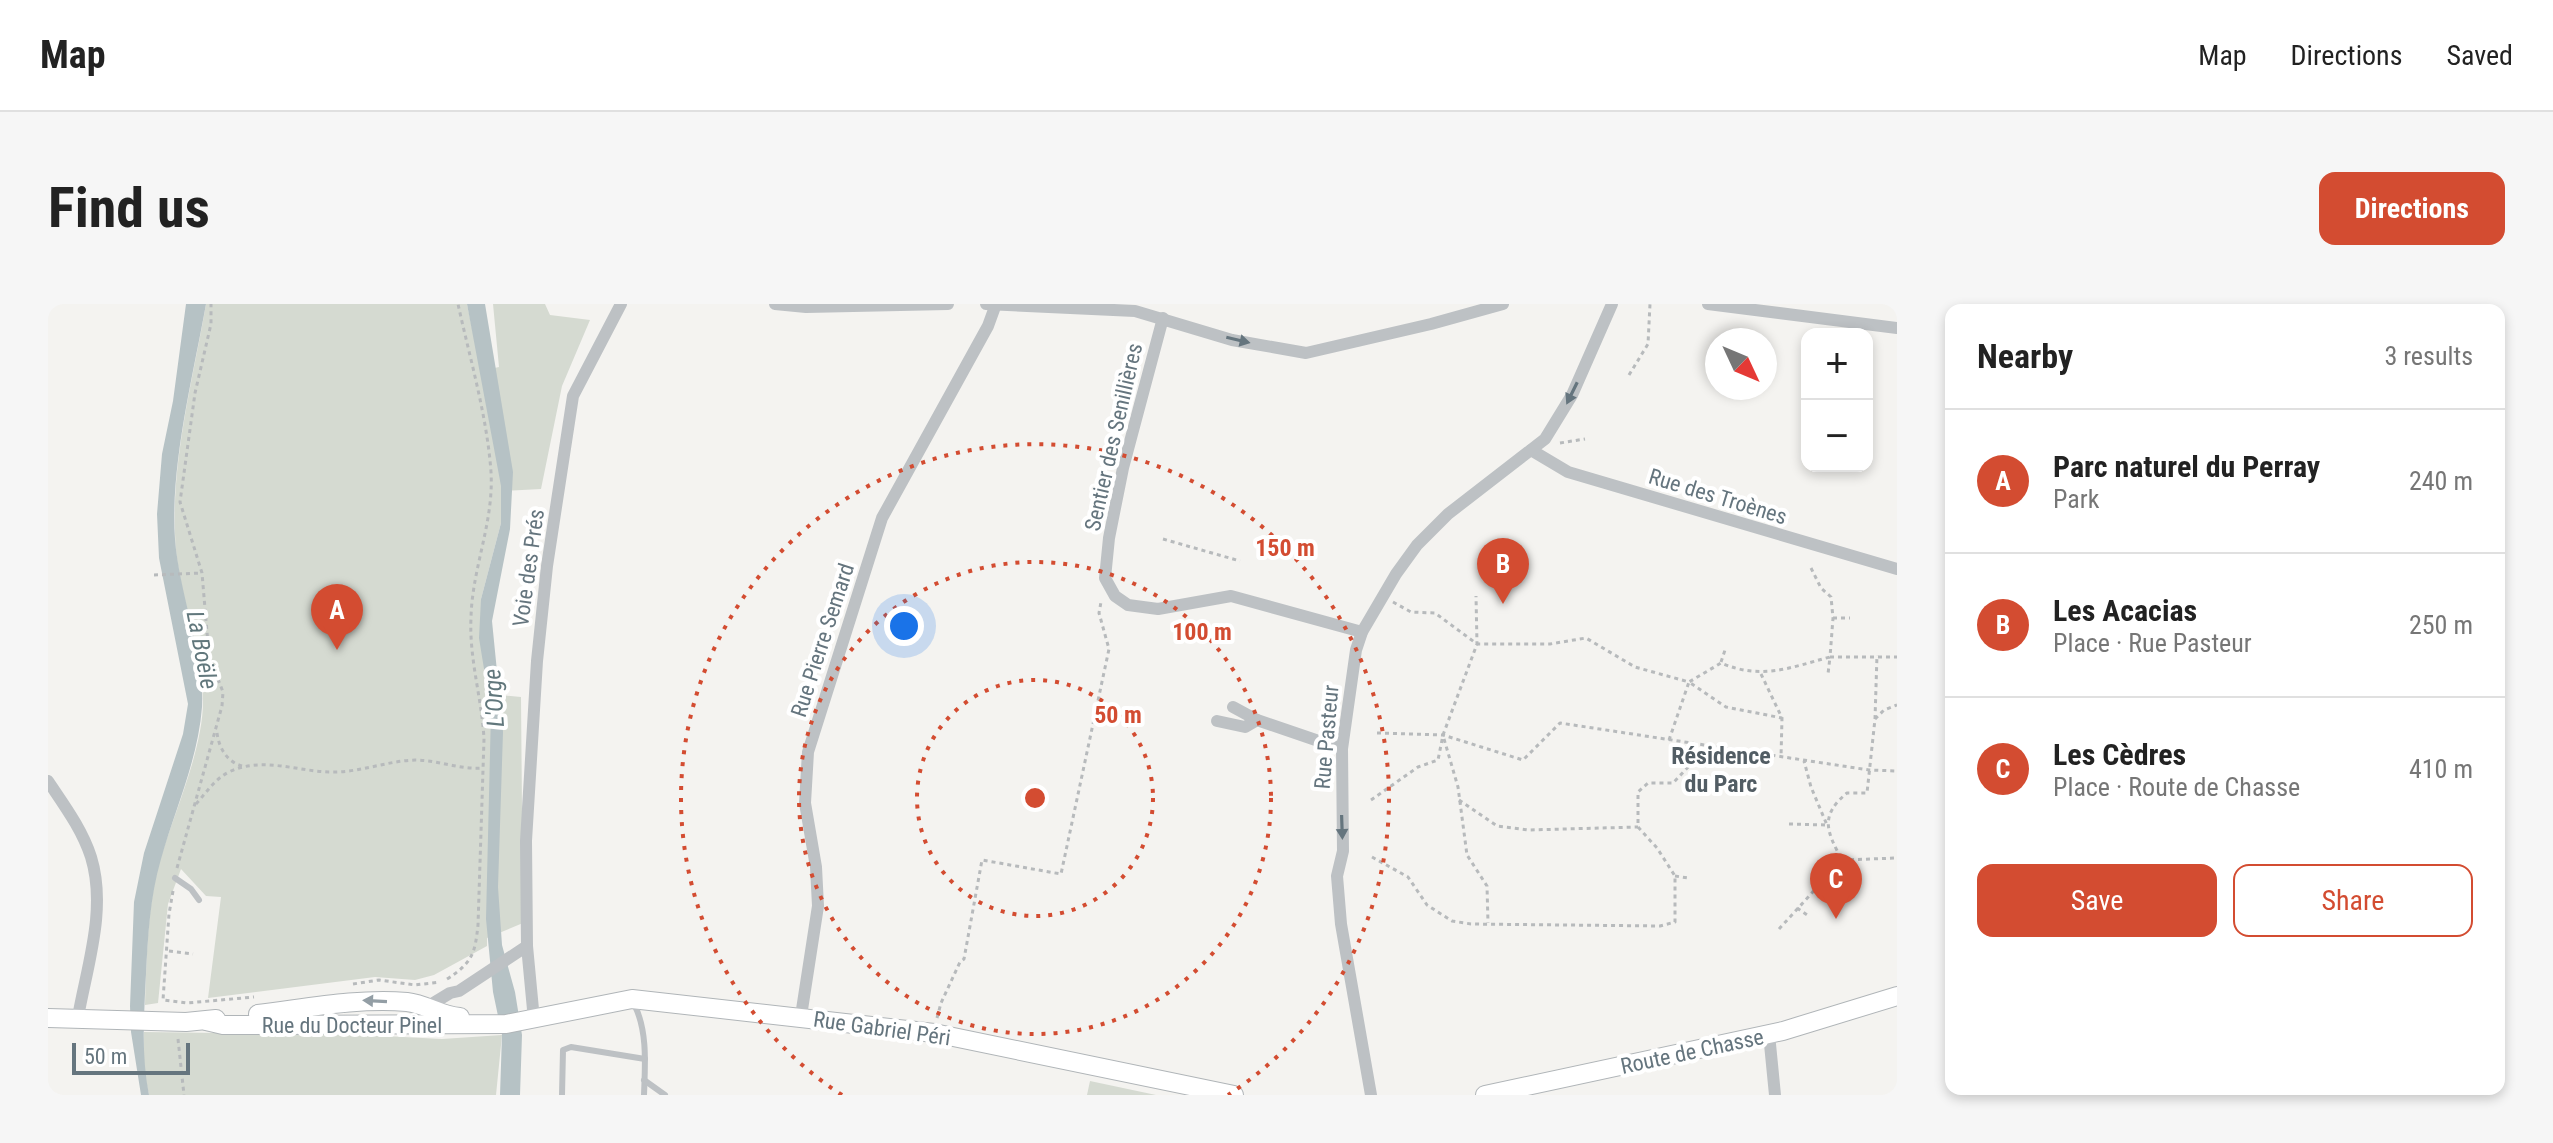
<!DOCTYPE html>
<html lang="en">
<head>
<meta charset="utf-8">
<style>
	:root { --surface:#fff; --page:#f6f6f6; --text:#222; --muted:#767676; --line:#e0e0e0; --accent:#d34c31 }
	body { margin:0; font-family:"Roboto Condensed",sans-serif; background:var(--page); color:var(--text) }
	.controls { position:absolute; right:24px; top:24px; display:grid; overflow:hidden; border-radius:16px; box-shadow:0 4px 12px #0003 }
	.controls button { width:72px; height:72px; display:grid; place-items:center; padding:0; border:0; border-bottom:2px solid var(--line); background:var(--surface); color:var(--text); font:40px sans-serif }
	.compass { position:absolute; left:1657px; top:24px; width:72px; height:72px; border-radius:50%; background:var(--surface); box-shadow:0 4px 12px #0003; rotate:134deg }
	.scale { position:absolute; left:24px; bottom:20px; width:118px; box-sizing:border-box; padding-left:8px; border:4px solid #65757e; border-top:0; font-size:22px; line-height:28px; white-space:nowrap; color:#65757e; -webkit-text-stroke:6px #fff; paint-order:stroke }
	.you { position:absolute; left:856px; top:322px; width:28px; height:28px; margin:-20px; border:6px solid #fff; border-radius:50%; background:#1a73e8; box-shadow:0 0 0 12px #1a73e833 }
	.badge { display:grid; place-items:center; width:52px; height:52px; border-radius:50%; background:var(--accent); color:#fff; font-size:26px; font-weight:700 }
	.pin { position:absolute; translate:-50% -66px; filter:drop-shadow(0 2px 4px #0008) }
	.pin::after { content:''; position:absolute; top:42px; width:28px; height:24px; background:inherit; clip-path:polygon(0 0,100% 0,50% 100%) }
	.list { margin:0; padding:0; list-style:none }
	h2 { display:flex; justify-content:space-between; align-items:center; height:104px; margin:0; padding:0 32px; font-size:34px }
	h2 small { font-size:26px; font-weight:400; color:var(--muted) }
	.list li { display:grid; grid-template-columns:52px 1fr auto; gap:24px; align-items:center; box-sizing:border-box; height:144px; padding:0 32px; border-top:2px solid var(--line) }
	.list b { display:block; font-size:30px; white-space:nowrap }
	.list p { margin:0; font-size:26px; white-space:nowrap; color:var(--muted) }
	.list em { font-size:26px; font-style:normal; color:var(--muted) }
	.actions { display:flex; gap:16px; padding:24px 32px }
	.actions a { flex:1; padding:18px 0; border:2px solid var(--accent); border-radius:16px; text-align:center; font-size:28px; color:var(--accent) }
	.actions .main { background:var(--accent); color:#fff }
	.map { position:relative; flex:none; width:1849px; height:791px; overflow:hidden; border-radius:16px }
	header { display:flex; align-items:center; gap:48px; box-sizing:border-box; height:112px; padding:0 40px; background:var(--surface); border-bottom:2px solid var(--line) }
	header strong { font-size:38px }
	nav { display:flex; gap:44px; margin-inline-start:auto; font-size:28px }
	.intro { display:flex; align-items:center; justify-content:space-between; box-sizing:border-box; height:192px; padding:0 48px }
	h1 { margin:0; font-size:56px }
	.button { padding:20px 36px; border-radius:16px; background:var(--accent); color:#fff; font-size:28px; font-weight:700 }
	main { display:flex; gap:48px; padding:0 48px }
	aside { flex:1; background:var(--surface); border-radius:16px; box-shadow:0 4px 12px #0003 }
	.map>svg:first-child { display:block }
	.green { fill:#d5dad1 }
	.water { fill:#b6c2c5 }
	.lines { fill:none; stroke-linecap:round; stroke-linejoin:round }
	.secondary-casing { stroke:#b0b5b8; stroke-width:20 }
	.path { stroke:#b7babc; stroke-width:3; stroke-dasharray:4 4; stroke-linecap:butt }
	.lane { stroke:#bdc1c4; stroke-width:6 }
	.street { stroke:#bdc1c4; stroke-width:12 }
	.secondary { stroke:#fff; stroke-width:18 }
	.oneway { fill:#65757e }
	.oneway2 { fill:#939ea5 }
	.ring { fill:none; stroke:#d34c31; stroke-width:4; stroke-dasharray:4 8 }
	.labels { text-anchor:middle; stroke-width:8; stroke-linejoin:round; paint-order:stroke }
	.street-label { font-size:22px; fill:#65757e; stroke:#fff }
	.water-label { font-size:24px; font-style:italic; fill:#61777c; stroke:#fff }
	.neighbourhood-label { font-size:24px; font-weight:bold; fill:#525d64; stroke:#fff }
	.centre { fill:#d34c31; stroke:#fff; stroke-width:4 }
	.ring-label { font-size:24px; text-anchor:middle; font-weight:bold; fill:#d34c31; stroke:#fff; stroke-width:8; stroke-linejoin:round; paint-order:stroke }
</style>
</head>
<body>
<header>
<strong>Map</strong>
<nav><a>Map</a><a>Directions</a><a>Saved</a></nav>
</header>
<div class="intro"><h1>Find us</h1><a class="button">Directions</a></div>
<main>
<div class="map">
<svg width="1849" height="791" viewBox="0 0 1849 791">
	<rect width="100%" height="100%" fill="#f4f3f0"/>
	<!-- green -->
	<g class="green">
		<path d="M158 0H419L433 67 451 63 445 0H497L502 11 542 16 514 82 493 185 453 187V219L433 295 440 390 473 393 475 619 439 634V642L386 671 367 676 327 673 160 694 173 593 158 592 133 565 120 600 110 699 97 701C99 652 99 603 112 556 126 509 155 446 155 397 154 340 128 286 127 229 124 153 145 75 158 0Z"/>
		<path d="M96 728 317 731 394 735 454 731 448 791H101L96 768Z"/>
		<path d="M1042 777 1108 791H1039Z"/>
	</g>
	<!-- water -->
	<g class="water">
		<path d="M138 0H158C145 73 122 161 127 235 131 289 157 352 154 403 150 456 127 505 113 555 102 593 100 631 98 670 96 710 93 751 101 791H93L83 728 82 702 86 598 96 549 135 430 140 400 111 254 109 210 114 150 125 97Z"/>
		<path d="M419 0H437L465 168 462 225 444 317 455 428 450 583 454 641 467 688 474 731 472 791H452L454 731 445 688 438 615 443 408 431 334 433 295 453 219V182Z"/>
	</g>
	<g class="lines">
		<defs>
			<g id="secondary">
				<path d="M210 710C260 704 308 694 359 698 378 700 393 712 412 713"/>
				<path d="M0 714 138 718 168 715"/>
				<path d="M158 717 175 721 458 720 584 695 886 729 1186 791"/>
				<path d="M1437 791 1735 727 1849 692"/>
			</g>
		</defs>
		<!-- secondary casing -->
		<use href="#secondary" class="secondary-casing"/>
		<!-- path -->
		<g class="path">
			<path d="M1581 71 1600 40 1602 0"/>
			<path d="M1512 139 1537 135"/>
			<path d="M1115 235 1192 257"/>
			<path d="M1763 264 1773 284 1783 293 1785 314 1782 353H1849"/>
			<path d="M106 271 154 269"/>
			<path d="M1345 298 1363 308 1387 309 1429 340H1502L1538 334 1587 363 1641 378 1673 359C1713 376 1741 364 1782 353L1780 370"/>
			<path d="M1785 314H1802"/>
			<path d="M1673 358 1677 346"/>
			<path d="M1713 370 1734 414 1733 453"/>
			<path d="M1827 415 1836 406 1849 401"/>
			<path d="M169 429C171 444 179 458 194 462"/>
			<path d="M1329 429 1395 431 1475 456 1512 419 1821 466 1849 467"/>
			<path d="M1396 435 1410 483 1419 551 1439 582 1440 619"/>
			<path d="M1621 436 1641 378 1678 403 1734 414"/>
			<path d="M1323 496 1370 463 1390 456 1395 431 1429 340 1428 292"/>
			<path d="M1411 496 1449 522 1480 526 1590 523"/>
			<path d="M148 500C159 488 167 474 183 467 215 453 249 467 281 468 311 469 338 457 367 456 391 456 411 466 435 464"/>
			<path d="M1741 520 1779 521 1763 483 1756 457"/>
			<path d="M1324 553 1360 573 1379 601 1404 617 1423 620 1612 622 1627 618V572L1609 544 1590 523V488L1600 479H1625L1660 442"/>
			<path d="M1794 556 1849 554"/>
			<path d="M129 564 174 402 175 388 161 352 154 269 132 198 147 89 163 20V0"/>
			<path d="M1627 572 1640 574"/>
			<path d="M125 587 121 610 115 696 139 699 206 693"/>
			<path d="M1749 604 1762 613"/>
			<path d="M1731 625 1794 556C1779 528 1771 512 1799 489H1819L1827 415 1829 351"/>
			<path d="M121 647 145 650"/>
			<path d="M399 675C424 659 427 650 430 621L436 435C434 395 421 355 423 314 424 264 446 219 443 168 439 112 422 55 410 0"/>
			<path d="M305 680 331 676 367 681 392 678"/>
			<path d="M889 714 893 699 912 658 916 655 934 556 1013 570 1061 345 1051 309 1053 298"/>
			<path d="M130 735 136 791"/>
		</g>
		<!-- lane -->
		<g class="lane">
			<path d="M127 574 143 585 151 596"/>
			<path d="M586 700C600 727 597 762 596 791"/>
			<path d="M596 776 617 791"/>
			<path d="M514 791 515 746 523 743 597 755"/>
		</g>
		<!-- street -->
		<g class="street">
			<path d="M727 0 758 3 900 0"/>
			<path d="M938 0 1087 7 1184 36 1258 49 1383 20 1455 0"/>
			<path d="M1660 0 1849 24"/>
			<path d="M1115 14 1075 164 1061 234 1057 274 1067 292 1080 301 1110 305 1183 292 1314 328"/>
			<path d="M1483 146 1520 168 1849 265"/>
			<path d="M1185 403 1209 416 1294 445"/>
			<path d="M1169 417 1197 423 1209 416"/>
			<path d="M0 477C16 501 34 525 43 553 59 605 39 662 30 713"/>
			<path d="M379 703 402 689 411 687 479 642"/>
			<path d="M753 712 770 602 768 563 757 499 760 448 834 214 940 22 948 0"/>
			<path d="M486 716 479 642 478 537 489 357 499 262 525 92 573 0"/>
			<path d="M1721 730 1727 791"/>
			<path d="M1323 791 1293 620 1289 572 1295 547 1294 445 1308 346 1314 328 1348 270 1369 241 1400 210 1497 135 1524 91 1564 0"/>
		</g>
		<!-- secondary -->
		<use href="#secondary" class="secondary"/>
	</g>
	<!-- one-way arrows -->
	<defs><path id="oneway-solid" d="M-6-.8H1V-3.2L6.5 0L1 3.2V.8H-6Z" transform="scale(2)"/></defs>
	<g class="oneway">
		<use href="#oneway-solid" transform="translate(1190 36) rotate(13)"/>
		<use href="#oneway-solid" transform="translate(1524 89) rotate(116)"/>
		<use href="#oneway-solid" transform="translate(1294 523) rotate(88)"/>
	</g>
	<use class="oneway2" href="#oneway-solid" transform="translate(327 697) rotate(-177)"/>
	<!-- distance rings -->
	<g class="ring">
		<circle cx="987" cy="494" r="118"/>
		<circle cx="987" cy="494" r="236"/>
		<path d="M794 791A354 354 0 1 1 1180 791"/>
	</g>
	<g class="labels">
		<!-- street labels -->
		<g class="street-label">
			<text transform="translate(1065 133) rotate(-77)" y="8">Sentier des Senillières</text>
			<text transform="translate(1670 192) rotate(17)" y="8">Rue des Troènes</text>
			<text transform="translate(480 264) rotate(-82)" y="8">Voie des Prés</text>
			<text transform="translate(774 336) rotate(-72)" y="8">Rue Pierre Semard</text>
			<text transform="translate(1278 433) rotate(-85)" y="8">Rue Pasteur</text>
			<text x="304" y="729">Rue du Docteur Pinel</text>
			<text transform="translate(834 724) rotate(8)" y="8">Rue Gabriel Péri</text>
			<text transform="translate(1644 747) rotate(-12)" y="8">Route de Chasse</text>
		</g>
		<!-- water labels -->
		<g class="water-label">
			<text transform="translate(154 346) rotate(79)" y="8">La Boële</text>
			<text transform="translate(446 394) rotate(-94)" y="8">L'Orge</text>
		</g>
		<!-- neighbourhood labels -->
		<g class="neighbourhood-label">
			<text x="1673" y="460">Résidence<tspan x="1673" dy="28">du Parc</tspan></text>
		</g>
	</g>
	<circle cx="987" cy="494" r="12" class="centre"/>
	<g class="ring-label">
		<text x="1237" y="252">150 m</text>
		<text x="1154" y="336">100 m</text>
		<text x="1070" y="419">50 m</text>
	</g>
</svg>
<div class="controls">
<button>+</button>
<button>−</button>
</div>
<svg class="compass" viewBox="-18 -18 36 36"><path d="M0-13l5 13h-10z" fill="#e53935"/><path d="M0 13l5-13h-10z" fill="#767676"/></svg>
<div class="scale">50 m</div>
<div class="you"></div>
<div class="pin badge" style="left:289px;top:346px">A</div>
<div class="pin badge" style="left:1455px;top:300px">B</div>
<div class="pin badge" style="left:1788px;top:615px">C</div>
</div>
<aside>
<h2>Nearby<small>3 results</small></h2>
<ul class="list">
<li><span class="badge">A</span><div><b>Parc naturel du Perray</b><p>Park</p></div><em>240 m</em></li>
<li><span class="badge">B</span><div><b>Les Acacias</b><p>Place · Rue Pasteur</p></div><em>250 m</em></li>
<li><span class="badge">C</span><div><b>Les Cèdres</b><p>Place · Route de Chasse</p></div><em>410 m</em></li>
</ul>
<div class="actions"><a class="main">Save</a><a>Share</a></div>
</aside>
</main>
</body>
</html>
